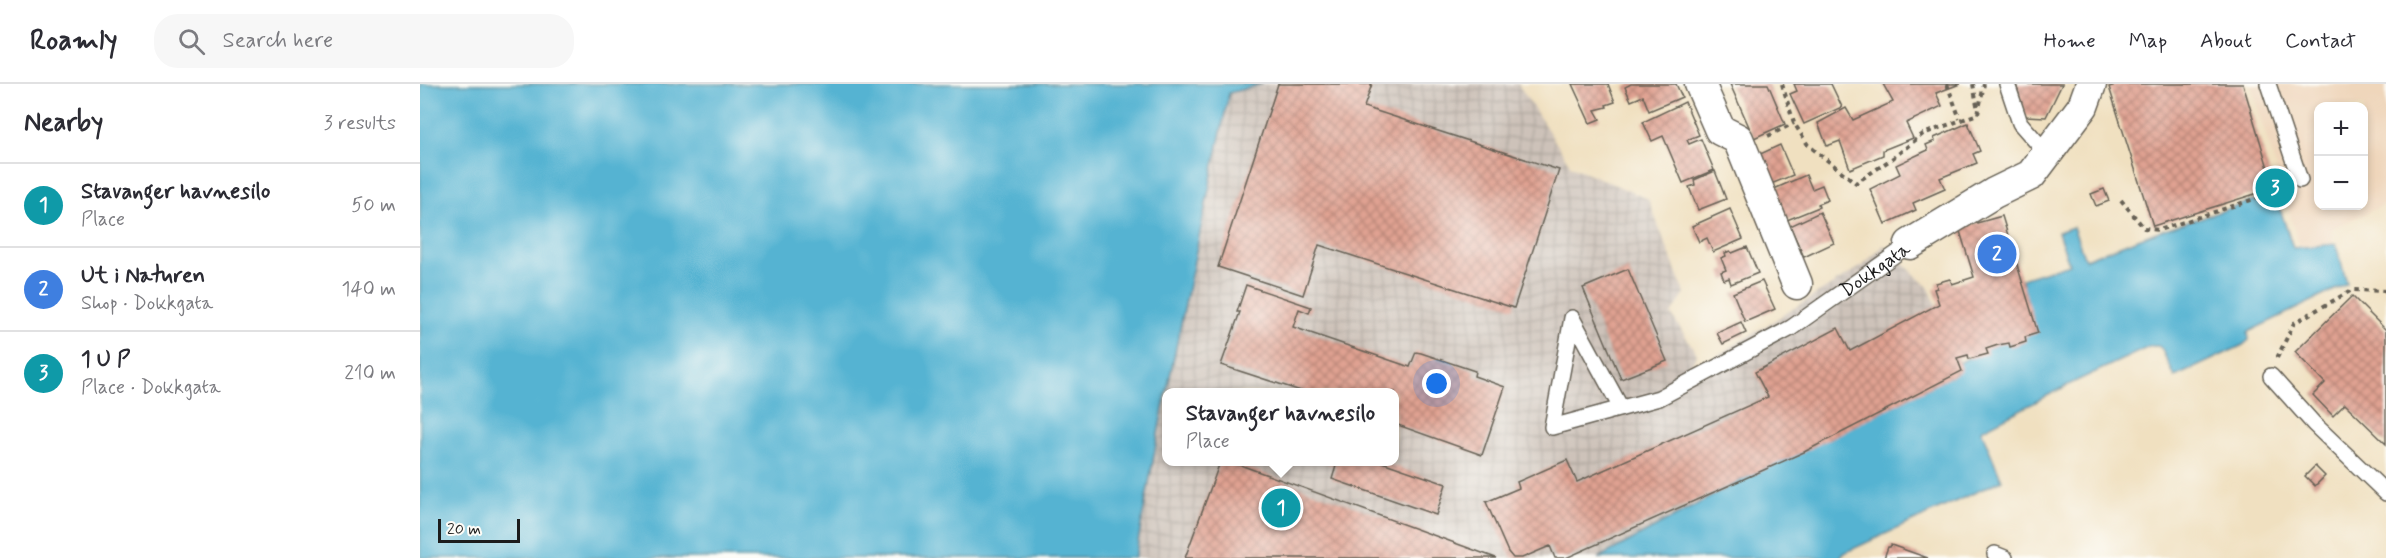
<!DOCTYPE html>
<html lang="en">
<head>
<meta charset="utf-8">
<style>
	:root { --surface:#fff; --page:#f7f7f7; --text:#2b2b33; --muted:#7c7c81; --line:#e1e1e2; --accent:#1f6fb2 }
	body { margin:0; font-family:Mynerve,sans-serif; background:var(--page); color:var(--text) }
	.controls { position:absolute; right:18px; top:18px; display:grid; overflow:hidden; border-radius:12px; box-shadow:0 3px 9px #0003 }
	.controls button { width:54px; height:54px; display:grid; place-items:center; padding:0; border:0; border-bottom:2px solid var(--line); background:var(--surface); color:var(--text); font:30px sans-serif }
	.scale { position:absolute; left:18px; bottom:15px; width:82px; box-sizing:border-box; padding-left:6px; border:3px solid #1c1c1c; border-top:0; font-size:16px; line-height:21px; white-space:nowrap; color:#1c1c1c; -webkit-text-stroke:4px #fdfcf7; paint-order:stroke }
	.you { position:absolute; left:1017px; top:300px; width:21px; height:21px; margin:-15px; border:4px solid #fff; border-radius:50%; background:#1a73e8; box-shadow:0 0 0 9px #1a73e833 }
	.badge { display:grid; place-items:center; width:39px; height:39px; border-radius:50%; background:var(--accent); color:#fff; font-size:20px; font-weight:700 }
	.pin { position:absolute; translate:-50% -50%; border:3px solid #fff; box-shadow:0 2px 6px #0006 }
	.popup { position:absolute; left:742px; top:304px; width:237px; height:78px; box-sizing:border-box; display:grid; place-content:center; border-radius:12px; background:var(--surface); filter:drop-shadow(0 2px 4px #0005); font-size:20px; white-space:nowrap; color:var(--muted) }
	.popup b { font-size:22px; color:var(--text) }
	.popup::after { content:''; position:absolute; left:50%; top:100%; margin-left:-12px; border:12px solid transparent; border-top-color:var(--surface) }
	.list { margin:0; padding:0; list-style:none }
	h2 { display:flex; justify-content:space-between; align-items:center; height:78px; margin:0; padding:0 24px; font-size:26px }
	h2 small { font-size:20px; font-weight:400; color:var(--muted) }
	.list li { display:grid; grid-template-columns:39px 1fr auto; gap:18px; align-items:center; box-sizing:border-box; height:84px; padding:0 24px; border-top:2px solid var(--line) }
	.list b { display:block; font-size:22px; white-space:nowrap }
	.list p { margin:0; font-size:20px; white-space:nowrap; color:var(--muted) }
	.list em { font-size:20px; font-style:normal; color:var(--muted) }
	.icon { flex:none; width:33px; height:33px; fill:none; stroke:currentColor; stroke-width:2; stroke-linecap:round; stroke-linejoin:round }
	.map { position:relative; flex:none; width:1966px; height:474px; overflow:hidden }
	header { display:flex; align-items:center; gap:36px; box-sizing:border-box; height:84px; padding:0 30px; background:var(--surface); border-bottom:2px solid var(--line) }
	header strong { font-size:28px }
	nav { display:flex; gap:33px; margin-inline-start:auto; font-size:21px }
	.search { width:420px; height:54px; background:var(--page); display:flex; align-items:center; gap:15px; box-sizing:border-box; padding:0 21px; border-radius:24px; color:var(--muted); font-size:22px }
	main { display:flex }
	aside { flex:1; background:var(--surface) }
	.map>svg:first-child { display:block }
	.built { fill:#efd6bb; fill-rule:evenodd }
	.industrial { fill:url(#industrial-grid); fill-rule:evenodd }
	.water { fill:#54b3d2; stroke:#386877; stroke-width:1.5 }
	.building { fill:url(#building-cross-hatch) }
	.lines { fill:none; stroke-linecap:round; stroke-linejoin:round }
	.lane-casing { stroke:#666155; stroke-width:18 }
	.street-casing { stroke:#666155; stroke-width:33 }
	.path { stroke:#666155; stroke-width:4; stroke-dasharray:4.5 4.5; stroke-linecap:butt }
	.lane { stroke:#fff; stroke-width:15 }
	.street { stroke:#fff; stroke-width:30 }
	.labels { text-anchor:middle; stroke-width:4.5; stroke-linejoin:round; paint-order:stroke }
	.street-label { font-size:20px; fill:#1c1c1c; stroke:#fdfcf7 }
</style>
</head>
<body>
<header>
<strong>Roamly</strong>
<div class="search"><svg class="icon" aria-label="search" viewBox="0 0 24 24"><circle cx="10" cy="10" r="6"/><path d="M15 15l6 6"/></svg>Search here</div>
<nav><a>Home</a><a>Map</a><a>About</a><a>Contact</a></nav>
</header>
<main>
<aside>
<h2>Nearby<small>3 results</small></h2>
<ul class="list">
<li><span class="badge" style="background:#0f9aa8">1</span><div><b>Stavanger havnesilo</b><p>Place</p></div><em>50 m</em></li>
<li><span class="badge" style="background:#3f7fe0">2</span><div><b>Ut i Naturen</b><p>Shop · Dokkgata</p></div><em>140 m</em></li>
<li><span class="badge" style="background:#0f9aa8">3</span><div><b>1 U P</b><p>Place · Dokkgata</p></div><em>210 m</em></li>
</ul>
</aside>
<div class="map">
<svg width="1966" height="474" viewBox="0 0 1966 474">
	<defs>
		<pattern id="industrial-grid" width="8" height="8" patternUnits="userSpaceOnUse" patternTransform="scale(1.5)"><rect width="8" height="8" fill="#cdc2b9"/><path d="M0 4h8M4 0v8" fill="none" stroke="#afa69e"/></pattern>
		<pattern id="building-cross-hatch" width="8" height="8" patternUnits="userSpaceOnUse" patternTransform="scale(1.5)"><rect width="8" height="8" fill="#e0a292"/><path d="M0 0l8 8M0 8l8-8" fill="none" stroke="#b58376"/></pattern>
	</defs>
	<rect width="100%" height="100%" fill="#fdfcf7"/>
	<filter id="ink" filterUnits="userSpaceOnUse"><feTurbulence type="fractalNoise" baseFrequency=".0167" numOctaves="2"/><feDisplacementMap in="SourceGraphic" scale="12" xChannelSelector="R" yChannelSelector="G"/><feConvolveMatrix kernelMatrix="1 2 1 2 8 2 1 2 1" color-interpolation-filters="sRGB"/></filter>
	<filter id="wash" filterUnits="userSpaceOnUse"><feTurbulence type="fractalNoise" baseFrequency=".008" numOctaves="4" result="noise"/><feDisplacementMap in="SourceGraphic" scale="24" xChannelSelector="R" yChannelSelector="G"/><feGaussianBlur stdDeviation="1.35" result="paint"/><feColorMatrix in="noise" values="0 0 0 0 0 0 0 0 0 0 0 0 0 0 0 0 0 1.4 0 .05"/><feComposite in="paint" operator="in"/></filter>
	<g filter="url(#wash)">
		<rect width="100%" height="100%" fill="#f0e0c0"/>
		<!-- built -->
		<path class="built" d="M1831 0H1966V120L1911 145 1913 159 1879 162ZM1898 22H1944V122H1898Z"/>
		<!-- industrial -->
		<path class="industrial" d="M843 0H1098L1151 82 1228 115 1265 210 1251 230 1277 270 1273 277 1274 284 1284 280 1442 182 1464 161 1509 204 1540 278 1178 474H715L738 350 809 9ZM747 308H975V378H747Z"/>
		<!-- water -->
		<g class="water">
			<path d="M0 0H843L809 9 738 350 715 474H0Z"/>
			<path d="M1855 110 1873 164 1916 160 1927 200 1828 248 1829 256 1823 261 1755 293 1741 264 1738 262H1731L1654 298 1561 346 1582 396 1422 470 1421 474H1178L1611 240 1602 195 1649 180 1638 148 1653 143 1665 175 1742 146Z"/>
		</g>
		<g id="blocks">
			<!-- building -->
			<g class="building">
				<path d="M858 0H952L944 23 1139 86 1094 224 899 161 883 211 798 183Z"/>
				<path d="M1152 0H1188L1195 18 1186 21 1187 23 1175 26 1180 35 1170 39Z"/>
				<path d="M1211 0H1256L1262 13 1229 27 1223 12 1211 17 1205 3Z"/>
				<path d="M1310 0H1348L1365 40 1334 54Z"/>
				<path d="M1374 0H1411L1422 23 1384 40 1370 10 1377 7Z"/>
				<path d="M1463 0H1540L1516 9 1522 22 1486 39 1493 54 1463 66V71L1430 85 1420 57 1407 62 1398 39 1426 24 1433 36 1473 18Z"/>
				<path d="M1596 0H1642L1626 33 1605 32Z"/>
				<path d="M1699 0H1823L1854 104 1733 142 1689 3Z"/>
				<path d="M1265 18 1279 51 1267 56 1269 60 1281 55 1294 86 1263 99 1243 52 1232 57 1223 38Z"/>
				<path d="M1548 39 1560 67 1553 70 1557 79 1520 94 1525 105 1493 119 1496 126 1465 140 1450 105 1480 90 1476 81 1508 66 1506 61 1515 57 1514 54Z"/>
				<path d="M1360 61 1373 91 1351 100 1338 71Z"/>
				<path d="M1295 87 1306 115 1278 126 1269 103 1275 101 1274 96Z"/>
				<path d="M1386 91 1392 105 1402 101 1408 116 1398 120 1399 123 1367 136 1354 105Z"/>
				<path d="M1684 105 1689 117 1676 122 1671 110Z"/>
				<path d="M1310 125 1323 155 1293 168 1287 154 1279 158 1272 142Z"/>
				<path d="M1400 128 1414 159 1384 173 1370 142Z"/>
				<path d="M1582 132 1618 249 1605 253 1606 258 1590 263 1589 259 1578 261 1566 265 1568 270 1549 275 1548 271 1537 274 1542 287 1384 368 1146 474H1135L1130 462 1102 474H1093L1088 468 1066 418 1099 404 1097 398 1147 376 1157 398 1348 313 1335 288 1418 244 1430 267 1519 220 1514 205 1517 204 1516 199 1530 195 1532 200 1554 193 1539 144Z"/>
				<path d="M1327 163 1338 189 1311 200 1309 194 1304 196 1301 188 1306 186 1301 174 1306 172 1305 169 1310 167 1312 169Z"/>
				<path d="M1208 185 1247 277 1201 295 1163 204Z"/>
				<path d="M1342 197 1355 225 1325 238 1313 209Z"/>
				<path d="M826 201 891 223 889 229 879 225 873 243 990 283 996 268 1001 269 1055 287 1054 292 1085 303 1062 371 975 340V308H884L801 281 820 228H817Z"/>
				<path d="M1932 212 1966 246V360L1925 320 1913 332 1893 311 1905 299 1875 268Z"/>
				<path d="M1321 238 1326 249 1303 260 1297 249Z"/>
				<path d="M800 378H812L1076 474H765Z"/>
				<path d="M902 378H962L1026 400 1016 431 912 395 916 382Z"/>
				<path d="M1895 382 1905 392 1895 402 1885 392Z"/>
				<path d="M1471 461 1508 474H1464L1468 463H1470Z"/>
			</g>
		</g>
	</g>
	<g filter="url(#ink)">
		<use href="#blocks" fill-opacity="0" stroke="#666155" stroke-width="1.5"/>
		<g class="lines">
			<defs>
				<g id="lane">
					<path d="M1587 0 1600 39 1627 70"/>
					<path d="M1848 0 1880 96"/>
					<path d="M1851 292 1894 340 1966 409"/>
					<path id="s1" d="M1201 324 1152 234 1132 343 1239 314 1371 244 1490 160"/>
					<path d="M1575 470 1585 474"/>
				</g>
				<g id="street">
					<path d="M1280 0 1300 46 1318 55 1377 200"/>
					<path d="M1490 160 1574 109 1611 91 1663 22 1671 0"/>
				</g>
			</defs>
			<!-- lane casing -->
			<use href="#lane" class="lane-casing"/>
			<!-- street casing -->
			<use href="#street" class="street-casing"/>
			<!-- path -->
			<g class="path">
				<path d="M1362 0 1374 39 1388 61 1436 99 1473 74 1503 50 1558 30 1564 0"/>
				<path d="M1527 0 1540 35"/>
				<path d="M1553 0 1558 26"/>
				<path d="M1348 52 1374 39"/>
				<path d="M1701 116 1724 144 1739 146 1862 106"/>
				<path d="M1857 274 1874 239 1932 206 1966 207"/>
			</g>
			<!-- lane -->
			<use href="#lane" class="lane"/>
			<!-- street -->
			<use href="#street" class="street"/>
		</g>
	</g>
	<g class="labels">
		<!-- street labels -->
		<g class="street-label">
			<text dy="7" stroke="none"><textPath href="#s1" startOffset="576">Dokkgata</textPath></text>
		</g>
	</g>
</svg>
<div class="controls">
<button>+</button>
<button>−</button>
</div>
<div class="scale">20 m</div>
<div class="you"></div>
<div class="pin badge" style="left:861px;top:424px;background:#0f9aa8">1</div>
<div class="popup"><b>Stavanger havnesilo</b>Place</div>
<div class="pin badge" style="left:1577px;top:170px;background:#3f7fe0">2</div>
<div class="pin badge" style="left:1855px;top:104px;background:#0f9aa8">3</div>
</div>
</main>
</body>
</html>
